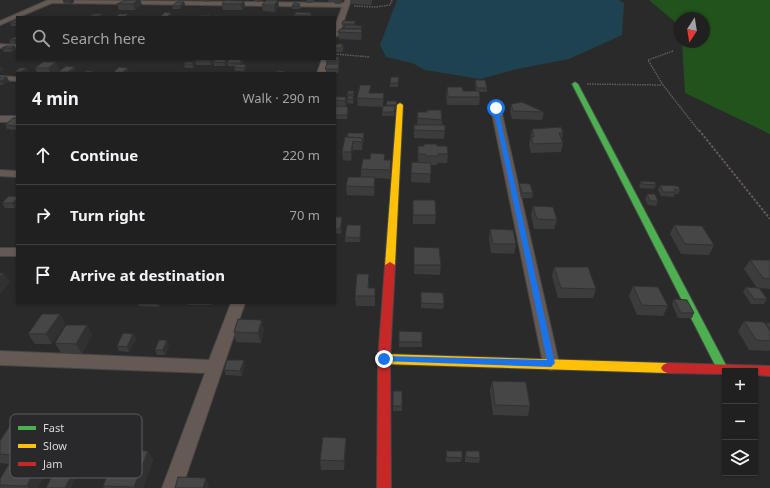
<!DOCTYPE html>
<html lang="en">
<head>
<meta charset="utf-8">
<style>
	:root { --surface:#202020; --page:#2d2d2d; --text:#f1f3f6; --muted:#a2a3a5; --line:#3d3e3e }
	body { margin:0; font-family:"Noto Sans",sans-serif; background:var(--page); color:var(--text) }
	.controls { position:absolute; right:12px; bottom:12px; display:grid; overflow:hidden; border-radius:0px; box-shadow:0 1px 3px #0004 }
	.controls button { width:36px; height:36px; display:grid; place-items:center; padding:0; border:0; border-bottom:1px solid var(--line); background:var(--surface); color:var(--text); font:20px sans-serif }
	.compass { position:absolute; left:674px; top:12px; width:36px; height:36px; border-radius:50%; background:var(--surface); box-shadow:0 1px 3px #0004; rotate:192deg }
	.stop { position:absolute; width:12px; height:12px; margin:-9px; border:3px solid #1a73e8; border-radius:50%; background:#fff }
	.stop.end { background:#1a73e8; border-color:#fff; box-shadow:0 1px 4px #0008 }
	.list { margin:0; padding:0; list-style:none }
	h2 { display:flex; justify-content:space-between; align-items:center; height:52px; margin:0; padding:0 16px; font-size:17px }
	h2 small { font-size:13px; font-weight:400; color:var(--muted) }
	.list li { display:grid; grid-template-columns:26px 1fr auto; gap:12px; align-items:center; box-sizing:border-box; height:60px; padding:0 16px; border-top:1px solid var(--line) }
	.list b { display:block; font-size:15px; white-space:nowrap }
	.list em { font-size:13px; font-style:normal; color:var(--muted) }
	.icon { flex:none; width:22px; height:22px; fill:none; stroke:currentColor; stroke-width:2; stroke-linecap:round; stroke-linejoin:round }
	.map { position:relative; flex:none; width:770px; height:488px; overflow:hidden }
	.search { position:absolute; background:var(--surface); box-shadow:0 1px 3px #0004; left:16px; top:16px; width:320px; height:44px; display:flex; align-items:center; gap:10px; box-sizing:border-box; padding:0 14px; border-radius:0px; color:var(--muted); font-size:15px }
	.panel { position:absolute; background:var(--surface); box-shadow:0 1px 3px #0004; left:16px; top:72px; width:320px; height:232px; border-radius:0px }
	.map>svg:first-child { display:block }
	.green { fill:#22531c }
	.water { fill:#1f4250 }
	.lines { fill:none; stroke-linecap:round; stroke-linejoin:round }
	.street-casing { stroke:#464646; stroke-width:2 }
	.fast-casing { stroke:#464646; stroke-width:2 }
	.slow-casing { stroke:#464646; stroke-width:2 }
	.jam-casing { stroke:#464646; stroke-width:2 }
	.path-far1 { stroke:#635c59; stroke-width:1.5; stroke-dasharray:1.5 1; stroke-linecap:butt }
	.path { stroke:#635c59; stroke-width:2; stroke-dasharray:2.5 1.5; stroke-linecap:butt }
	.street { fill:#645953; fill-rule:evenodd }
	.fast { fill:#4caf50; fill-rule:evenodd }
	.slow { fill:#ffc107; fill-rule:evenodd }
	.jam { fill:#c62828; fill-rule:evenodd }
	.wall { fill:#3c3c3d }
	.shaded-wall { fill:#313132 }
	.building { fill:#464647; stroke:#313132 }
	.route { fill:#1a73e8 }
	.key { fill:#29292b; stroke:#5e5e60; stroke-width:1 }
	.key-label { font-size:11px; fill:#d8d8da }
</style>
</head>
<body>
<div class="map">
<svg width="770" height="488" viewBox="0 0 770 488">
	<rect width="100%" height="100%" fill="#2a2a2a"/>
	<!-- green -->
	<path class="green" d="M649 0H770V134L685 93 682 42H704V18H680V26Z"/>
	<!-- water -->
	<path class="water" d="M397 0H619L624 3 622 35 569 59 517 69 480 79 425 70 412 63 386 57 380 45Z"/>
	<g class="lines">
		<defs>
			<g id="street">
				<path d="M48 0 344 3 345 0H351L339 35 335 37V26L342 7 52 3 0 25V21Z"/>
				<path d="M0 44 17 45V49L0 48Z"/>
				<path d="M322 59H330L325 73H317Z"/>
				<path d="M0 76 17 77V81L0 80Z"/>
				<path d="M496 106 501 109 559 363 557 368 551 370 545 368 543 363 491 109Z"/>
				<rect x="0" y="116" width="17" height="6"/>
				<path d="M0 170 17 171V177L0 176Z"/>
				<rect x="0" y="248" width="17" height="8"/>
				<path d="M231 303H245L182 488H162L205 373 0 365V351L209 360Z"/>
			</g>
			<path id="fast" d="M575 82 578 84 727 367 729 370 725 371V374L719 373 572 84Z"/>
			<g id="slow">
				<path d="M400 103 403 105 395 265 390 268 385 265 397 105Z"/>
				<path d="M384 354 667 363 671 365 673 368 671 371 667 373 384 364 380 362 378 359 380 356Z"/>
			</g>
			<g id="jam">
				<path d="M390 262 395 265 390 359 391 488H377L378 359 385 265Z"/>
				<path d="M667 363 770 366V376L755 375V371H725V374L667 373 663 371 661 368 663 365Z"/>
			</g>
		</defs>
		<!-- street casing -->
		<use href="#street" class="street-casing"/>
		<!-- fast casing -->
		<use href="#fast" class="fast-casing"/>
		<!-- slow casing -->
		<use href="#slow" class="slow-casing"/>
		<!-- jam casing -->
		<use href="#jam" class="jam-casing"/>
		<!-- path-far1 -->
		<g class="path-far1">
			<path d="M354 6 376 7 390 5 392 0"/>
			<path d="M673 51 648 60 663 85 699 131"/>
			<path d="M335 54 370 57"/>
			<path d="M587 84 662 85"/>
		</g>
		<!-- path -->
		<path class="path" d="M699 130 770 219"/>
		<!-- street -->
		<use href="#street" class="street"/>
		<!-- fast -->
		<use href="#fast" class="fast"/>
		<!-- slow -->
		<use href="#slow" class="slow"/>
		<!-- jam -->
		<use href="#jam" class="jam"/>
	</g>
	<!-- wall -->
	<g class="wall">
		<path d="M65 0 74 2 71 4H64L63 1Z"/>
		<path d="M126 0H140L142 5 135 10H119L117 4Z"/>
		<path d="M196 0H211L209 2Z"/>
		<path d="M254 0H262L261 2 254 1Z"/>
		<path d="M306 0H314V1L312 3H306Z"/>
		<path d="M328 0H342L341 4H335L334 2H328Z"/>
		<path d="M350 0H372V2L371 5 350 4Z"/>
		<path d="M244 1 245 7 242 10H223L222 4Z"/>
		<path d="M184 2 185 5 180 9H173L172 6Z"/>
		<path d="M294 3 301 7 299 9H292V6Z"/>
		<path d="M262 5 279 6 275 12 263 11Z"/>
		<path d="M311 13V17H294V15Z"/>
		<path d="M17 20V26H11L10 23Z"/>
		<path d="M355 21V26L362 29 361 40 339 39 338 32 344 29V27H343L342 24Z"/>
		<path d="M17 37V43L16 44H11L9 40Z"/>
		<path d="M15 46 16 49 12 52H4L2 48Z"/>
		<path d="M344 47 342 52H335V48Z"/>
		<path d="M335 53 336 57H339V61L338 64H339V67L338 73 326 72V61L335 59Z"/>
		<path d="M197 59H213L214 61 211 65H196L195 61Z"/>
		<path d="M216 59H228V61H244L242 64 246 65V68L244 71H235L234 67 235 66H228L227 63 225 66H214L213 62Z"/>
		<path d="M258 59H267L266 60H258Z"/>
		<path d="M56 62 59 70 55 73H37L35 68Z"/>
		<path d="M194 62V66L193 68H185L184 64Z"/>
		<path d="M20 68 28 72 27 73H17V75L15 71Z"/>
		<path d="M0 77 9 81 3 85H0Z"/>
		<path d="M399 77 398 87H390V83Z"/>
		<path d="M475 80 487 88V92H479L480 97 479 105H447L446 95 447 87 463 91H476L475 84Z"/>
		<path d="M348 91 354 95 353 104 347 103V99Z"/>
		<path d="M371 93H384L383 106H386L387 101H397L396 109H395L394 116H382V107L358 106 357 98Z"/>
		<path d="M335 97H346V107L349 111 347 119H335V111L336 108H335Z"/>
		<path d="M511 104 544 112 542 120 512 119 510 112Z"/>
		<path d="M418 112 442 120V125L445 131 444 139 414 138V125H417Z"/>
		<path d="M17 118V130L7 129 5 125Z"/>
		<path d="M532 129 563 133 562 140 563 143 561 152 531 153 529 145Z"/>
		<path d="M345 137H364L362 150H353L351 161 343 160 342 152Z"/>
		<path d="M418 146H437L448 154 447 163H437V165H431L430 183 411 182 412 162H418Z"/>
		<path d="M385 160 391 169 390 179 375 178 374 196 347 195 346 186 361 177V169Z"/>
		<path d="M641 181 656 185 654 189 641 188 639 186Z"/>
		<path d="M519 183 533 193 532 198H521L519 188Z"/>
		<path d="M660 185 680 190 678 194H675L674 197 661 196 658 190Z"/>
		<path d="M647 194 658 201 656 206 648 205 645 199Z"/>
		<path d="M17 197 15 208H5L2 203Z"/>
		<path d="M413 200 436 215 435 224H413Z"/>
		<path d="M533 206 557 220 554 229H534L531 215Z"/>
		<path d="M335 217 342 222 341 234 335 233Z"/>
		<path d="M361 225 360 242H345V237Z"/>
		<path d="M674 225 714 245 709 255 681 254 670 234Z"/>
		<path d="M490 229 516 244 514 254 491 253 489 239Z"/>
		<path d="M414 247 441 265 440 275 414 274Z"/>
		<path d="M750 260H770V289L760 288 767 299 764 304H751L743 292 746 287 757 288 744 269Z"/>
		<path d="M554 267 596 289 593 298H558L552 276Z"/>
		<path d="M369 284V288H375V306H356L355 296Z"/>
		<path d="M633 286 668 306 663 316 637 315 629 296Z"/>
		<path d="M421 292 444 304 443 309 421 308Z"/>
		<path d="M674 299 694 313 692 318H678L672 304Z"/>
		<path d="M137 303H160L159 307 139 306Z"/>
		<path d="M187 303H212L211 305H187Z"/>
		<path d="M60 314 65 324 52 344H35L28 334Z"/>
		<path d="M744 321 766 324V323H770V350L769 351 749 350 738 331Z"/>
		<path d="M87 325 92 335 82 354 61 353 55 343Z"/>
		<path d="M264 330 261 343 236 342 234 332Z"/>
		<path d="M399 331 422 342V347H399Z"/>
		<path d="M133 334 136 339 129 352 119 351 117 346Z"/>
		<path d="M169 345 165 355H157L155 350Z"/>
		<path d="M245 365 242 376 226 375 224 370Z"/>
		<path d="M492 381 530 406 528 416 493 415 490 391Z"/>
		<rect x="393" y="391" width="9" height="20"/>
		<path d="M35 432 21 457 40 467 38 471 44 477 38 488H0V479L9 464 0 463V441Z"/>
		<path d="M346 438V448L344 470H321L320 460Z"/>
		<path d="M148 451 153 460 143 488H104L103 486Z"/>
		<path d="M446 451 462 458 461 462H446Z"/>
		<path d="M466 451 480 458 479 463 465 462V456Z"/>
	</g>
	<!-- shaded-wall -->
	<g class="shaded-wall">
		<path d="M72 0H74V2L71 4 70 1Z"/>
		<path d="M138 0H140L142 5 135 10 133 4Z"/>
		<path d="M278 0 279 6 275 12 274 5Z"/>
		<path d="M244 1 245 7 242 10 241 4Z"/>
		<path d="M184 2 185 5 180 9V6Z"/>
		<path d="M171 13 172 16 170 17H167Z"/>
		<path d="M102 14 103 17H99V16Z"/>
		<path d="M362 26V36L361 40V33Z"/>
		<path d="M17 39V43L16 44 14 40Z"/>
		<path d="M15 46 16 49 12 52 11 48Z"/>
		<path d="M212 59H213L214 61 211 65 210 61Z"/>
		<path d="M227 59H228V61L225 66 224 63Z"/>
		<path d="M242 59H243L244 61 240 67V63Z"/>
		<path d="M56 62 59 70 55 73H50L48 68Z"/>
		<path d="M194 62V66L193 68 192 64Z"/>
		<path d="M246 65V68L244 71V68Z"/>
		<path d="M2 66 4 70 0 72V67Z"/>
		<path d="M75 67 76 70 73 73H68V72Z"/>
		<path d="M27 68 28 72 27 73H23L22 71Z"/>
		<path d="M128 68 129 71 127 73H122Z"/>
		<path d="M7 77 9 81 3 85 1 81Z"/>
		<path d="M346 97 347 105 346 109 345 101Z"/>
		<path d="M348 107 349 111 347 119V115Z"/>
		<path d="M362 138 363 146 362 150Z"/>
		<path d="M353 141V150L351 161V152Z"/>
		<path d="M375 177V186L374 196V187Z"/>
		<path d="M17 199V206L15 208 12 203Z"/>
		<path d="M342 217V222L341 234 340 229Z"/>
		<path d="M4 273 10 282 0 294V277Z"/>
		<path d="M157 303H160L159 307Z"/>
		<path d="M60 314 65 324 52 344 46 334Z"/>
		<path d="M262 320 264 330 261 343 258 333Z"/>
		<path d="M87 325 92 335 82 354 76 344Z"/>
		<path d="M133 334 136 339 129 352 127 347Z"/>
		<path d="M167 340 169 345 165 355 163 350Z"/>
		<path d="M244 360 245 365 242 376 240 371Z"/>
		<path d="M28 422 35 432 17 464 9 455Z"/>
		<path d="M346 438V448L344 470V461Z"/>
		<path d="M148 451 153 460 143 488H135L134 487Z"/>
		<path d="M33 457 40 467 38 471 44 477 38 488H29L27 486V468Z"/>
		<path d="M76 466 79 471 71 488H65Z"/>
		<path d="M206 478 209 487V488H203Z"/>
	</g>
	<!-- building -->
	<g class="building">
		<path d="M65 0H72L70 1H63Z"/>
		<path d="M126 0H138L133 4H117Z"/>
		<path d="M225 0 244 1 241 4H222Z"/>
		<path d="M266 0H278L274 5H262Z"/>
		<path d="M177 2H184L180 6H172Z"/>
		<path d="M294 3 300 4 299 6H292Z"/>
		<path d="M165 12 171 13 167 17 161 16Z"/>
		<path d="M296 12 311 13 309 15H294Z"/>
		<path d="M94 14H102L99 16H90Z"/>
		<path d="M119 14H128L125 17H115Z"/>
		<path d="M210 15 209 17H198L199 16Z"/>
		<path d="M213 16H221L220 17H212Z"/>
		<path d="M15 20H17V23H10Z"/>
		<path d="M343 21H355V24H342Z"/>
		<path d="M345 25 362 26V28H344Z"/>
		<path d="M340 29H362L361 33 338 32Z"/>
		<path d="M15 37H17V39L14 40H9Z"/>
		<path d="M336 44H343L342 48H335Z"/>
		<path d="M6 46H15L11 48H2Z"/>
		<path d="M335 57H339L337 61H326L327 59H335Z"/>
		<path d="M197 59H212L210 61H195Z"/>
		<path d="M216 59H227L224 63 213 62Z"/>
		<path d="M229 59H242L240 63H227Z"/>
		<path d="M43 62H56L48 68H35Z"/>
		<path d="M186 62H194L192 64H184Z"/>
		<path d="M236 64 246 65 244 68 234 67Z"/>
		<path d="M327 64H339L338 69H325Z"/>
		<path d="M66 66 75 67 68 72H58Z"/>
		<path d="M119 67 128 68 122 73H113Z"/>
		<path d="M20 68H27L22 71H15Z"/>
		<path d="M86 71H93L91 73H83Z"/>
		<path d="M277 71H284L283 73H276Z"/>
		<path d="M178 72H188L186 73H177Z"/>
		<path d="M240 72H247V73H239Z"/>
		<path d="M0 77H7L1 81H0Z"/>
		<path d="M391 77H399L398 83H390Z"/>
		<path d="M475 80H485L487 88H477Z"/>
		<path d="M360 85H371L369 93H384L383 99 357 98Z"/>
		<path d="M447 87H462L463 91H479L480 97H448Z"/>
		<path d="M348 91H354L353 94H347Z"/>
		<path d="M348 96H353V99H347Z"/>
		<path d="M335 97H346L345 101 335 100Z"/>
		<path d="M387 101H397L396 105H386Z"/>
		<path d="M522 102 544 112 513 111 511 104Z"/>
		<path d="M336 106 348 107 347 115H335V111Z"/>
		<path d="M383 106H395L394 112H382Z"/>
		<path d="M427 110H441L442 120 417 118 418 112H427Z"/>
		<path d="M13 118H17V125L16 126 5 125Z"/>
		<path d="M414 125H445V131L414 130Z"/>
		<path d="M561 127 563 133H559L563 143 533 144 531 137H534L532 129Z"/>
		<path d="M348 133H364L363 140 362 138 347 137Z"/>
		<path d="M345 137 362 138V142L353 141 351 152H342Z"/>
		<path d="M424 144H437V146H447L448 154H438V156H425V154H418V146H424Z"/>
		<path d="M371 153 385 154 384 160H391L390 170 361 169 363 159H370Z"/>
		<path d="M412 162 431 163V174L411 173Z"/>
		<path d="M348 177H375L374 187 346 186Z"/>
		<path d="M641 181 655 182 656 185 642 184Z"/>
		<path d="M519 183 530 184 533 193H522Z"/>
		<path d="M660 185 678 186 680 190 674 189 676 192H663Z"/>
		<path d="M647 194H655L658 201H650Z"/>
		<path d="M9 196 17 197V199L12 203H2Z"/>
		<path d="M413 200H435L436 215H413Z"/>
		<path d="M533 206 553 207 557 220 537 219Z"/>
		<path d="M335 217H342L340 229H335Z"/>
		<path d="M347 225H361L360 238 345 237Z"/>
		<path d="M674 225 702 226 714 245 685 244Z"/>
		<path d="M490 229 513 230 516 244H493Z"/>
		<path d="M414 247 439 248 441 265H414Z"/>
		<path d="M750 260H770V279L763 278Z"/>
		<path d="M554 267H588L596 289 561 288Z"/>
		<path d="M0 273H4L0 277Z"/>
		<path d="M357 274H369L368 288H375V296H355Z"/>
		<path d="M633 286 658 287 668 306 642 305Z"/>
		<path d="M746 287 759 288 767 299H754Z"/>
		<path d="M421 292 443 293 444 304 421 303Z"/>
		<path d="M674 299 687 300 694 313H681Z"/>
		<path d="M42 314H60L46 334H28Z"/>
		<path d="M238 319 262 320 258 333 234 332Z"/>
		<path d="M744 321 764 322 770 331V341L756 340Z"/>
		<path d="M766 323H770V329Z"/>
		<path d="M66 325H87L76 344 55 343Z"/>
		<path d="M399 331 422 332V342H399Z"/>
		<path d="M123 333 133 334 127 347 117 346Z"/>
		<path d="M159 340H167L163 350H155Z"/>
		<path d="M227 360H244L240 371 224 370Z"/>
		<path d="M492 381 526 382 530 406 495 405Z"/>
		<rect x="393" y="391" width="9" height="15"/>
		<path d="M12 422H28L9 455 0 454V441Z"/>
		<path d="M323 437 346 438 344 461 320 460Z"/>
		<path d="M118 450 148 451 134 487 103 486Z"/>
		<path d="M446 451H462V458L447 457Z"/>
		<path d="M466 451H479L480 458 466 457Z"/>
		<path d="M13 457H33L27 468H36L27 486 0 485V479Z"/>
		<path d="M57 466H76L65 488H46Z"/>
		<path d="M178 477 206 478 203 488H175Z"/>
	</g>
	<!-- route -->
	<path class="route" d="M496 107 498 108 555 363 551 367 381 361 380 359 384 356 547 360 493 108Z"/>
	<!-- legend -->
	<rect x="10" y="414" width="132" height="64" rx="6" class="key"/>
	<rect x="18" y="426" width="18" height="4" fill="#4caf50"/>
	<rect x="18" y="444" width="18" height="4" fill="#ffc107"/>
	<rect x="18" y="462" width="18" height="4" fill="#c62828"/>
	<g class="key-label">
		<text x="43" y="432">Fast</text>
		<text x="43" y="450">Slow</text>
		<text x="43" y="468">Jam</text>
	</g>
</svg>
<div class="controls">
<button>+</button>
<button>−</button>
<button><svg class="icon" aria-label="layers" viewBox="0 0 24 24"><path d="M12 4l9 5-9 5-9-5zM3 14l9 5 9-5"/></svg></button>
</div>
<svg class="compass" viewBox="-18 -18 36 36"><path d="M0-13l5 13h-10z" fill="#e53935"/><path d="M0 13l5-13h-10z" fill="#a2a3a5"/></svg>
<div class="stop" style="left:496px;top:108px"></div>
<div class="stop end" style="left:384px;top:359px"></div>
<div class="search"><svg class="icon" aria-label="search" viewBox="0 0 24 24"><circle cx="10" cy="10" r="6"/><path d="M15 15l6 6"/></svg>Search here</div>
<section class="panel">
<h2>4 min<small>Walk · 290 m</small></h2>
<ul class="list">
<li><svg class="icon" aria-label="ahead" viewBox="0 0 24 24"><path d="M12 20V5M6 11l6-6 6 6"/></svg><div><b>Continue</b></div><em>220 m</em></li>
<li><svg class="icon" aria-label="right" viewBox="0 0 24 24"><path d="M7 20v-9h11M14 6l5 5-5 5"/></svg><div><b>Turn right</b></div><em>70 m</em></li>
<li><svg class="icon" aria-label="arrive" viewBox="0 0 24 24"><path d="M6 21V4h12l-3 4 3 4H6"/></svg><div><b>Arrive at destination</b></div></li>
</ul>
</section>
</div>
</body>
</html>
